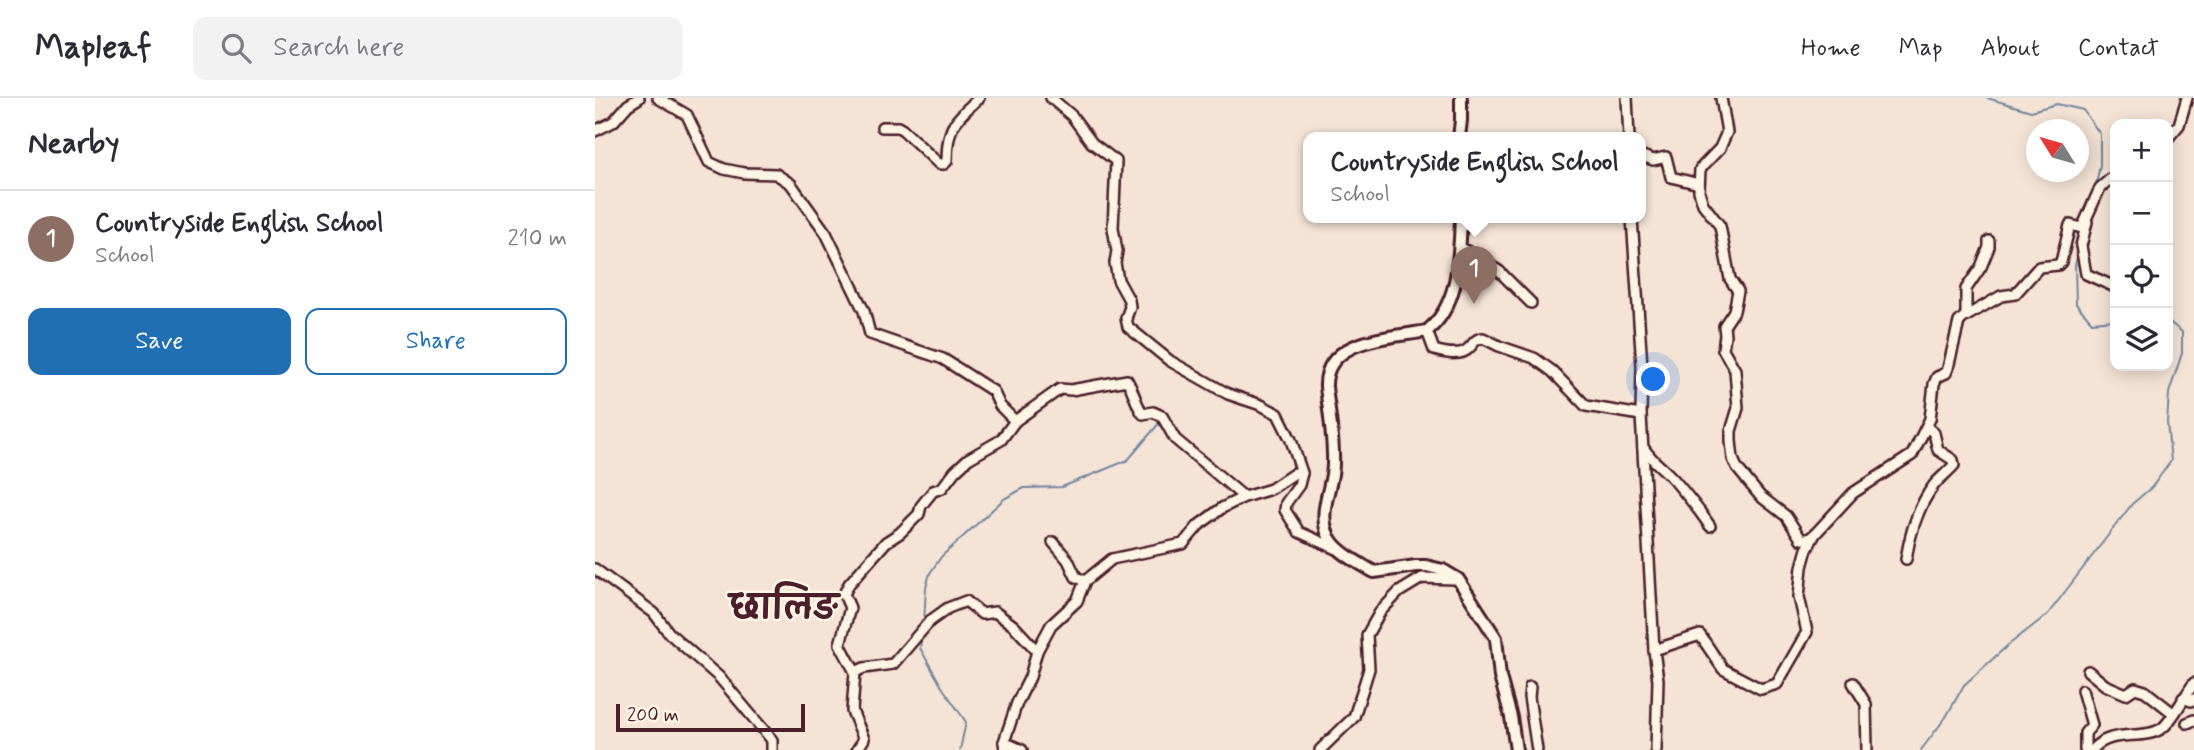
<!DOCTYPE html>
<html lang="en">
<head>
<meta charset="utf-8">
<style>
	:root { --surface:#fff; --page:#f2f2f3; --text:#2b2b33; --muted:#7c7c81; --line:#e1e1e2; --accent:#1f6fb2 }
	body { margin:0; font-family:Mynerve,"Playpen Sans Deva",sans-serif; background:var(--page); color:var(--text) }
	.controls { position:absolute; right:21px; top:21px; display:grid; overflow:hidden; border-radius:14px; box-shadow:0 4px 18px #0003 }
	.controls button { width:63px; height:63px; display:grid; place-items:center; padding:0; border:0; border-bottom:2px solid var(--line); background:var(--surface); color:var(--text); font:35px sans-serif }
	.compass { position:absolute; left:1431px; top:21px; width:63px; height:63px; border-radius:50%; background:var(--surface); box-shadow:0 4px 18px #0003; rotate:307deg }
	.scale { position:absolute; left:21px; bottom:18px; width:189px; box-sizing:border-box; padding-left:7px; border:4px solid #4a1f2b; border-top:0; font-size:19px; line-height:24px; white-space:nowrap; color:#4a1f2b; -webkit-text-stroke:5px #fcf5e5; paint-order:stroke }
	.you { position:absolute; left:1059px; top:282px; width:24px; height:24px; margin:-18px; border:5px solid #fff; border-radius:50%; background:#1a73e8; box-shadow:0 0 0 10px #1a73e833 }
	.badge { display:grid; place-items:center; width:46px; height:46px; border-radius:50%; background:var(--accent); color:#fff; font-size:23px; font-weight:700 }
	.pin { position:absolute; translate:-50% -58px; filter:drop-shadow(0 2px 4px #0008) }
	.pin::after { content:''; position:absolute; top:37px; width:24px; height:21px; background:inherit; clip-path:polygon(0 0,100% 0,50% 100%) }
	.popup { position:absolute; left:708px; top:34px; width:343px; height:91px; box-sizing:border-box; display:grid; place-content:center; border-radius:14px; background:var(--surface); filter:drop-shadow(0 2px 5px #0005); font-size:23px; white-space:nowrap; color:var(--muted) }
	.popup b { font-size:26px; color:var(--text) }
	.popup::after { content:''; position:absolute; left:50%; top:100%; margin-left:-14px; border:14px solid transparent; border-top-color:var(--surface) }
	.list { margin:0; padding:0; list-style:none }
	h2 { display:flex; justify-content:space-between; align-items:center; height:91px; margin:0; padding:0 28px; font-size:30px }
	h2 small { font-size:23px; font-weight:400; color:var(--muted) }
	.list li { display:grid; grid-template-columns:46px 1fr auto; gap:21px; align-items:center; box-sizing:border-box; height:98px; padding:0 28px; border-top:2px solid var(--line) }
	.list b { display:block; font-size:26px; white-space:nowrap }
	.list p { margin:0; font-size:23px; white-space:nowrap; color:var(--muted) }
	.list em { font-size:23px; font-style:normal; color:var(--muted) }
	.actions { display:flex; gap:14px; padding:21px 28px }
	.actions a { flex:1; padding:16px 0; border:2px solid var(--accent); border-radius:14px; text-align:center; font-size:24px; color:var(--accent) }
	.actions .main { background:var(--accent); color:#fff }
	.icon { flex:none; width:38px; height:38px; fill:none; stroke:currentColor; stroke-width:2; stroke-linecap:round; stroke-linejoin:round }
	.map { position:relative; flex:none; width:1599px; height:652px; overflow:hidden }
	header { display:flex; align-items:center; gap:42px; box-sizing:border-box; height:98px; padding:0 35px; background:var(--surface); border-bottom:2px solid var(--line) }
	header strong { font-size:33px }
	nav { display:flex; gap:38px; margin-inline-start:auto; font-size:24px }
	.search { width:490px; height:63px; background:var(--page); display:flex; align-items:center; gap:18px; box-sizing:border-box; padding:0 24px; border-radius:14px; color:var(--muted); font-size:26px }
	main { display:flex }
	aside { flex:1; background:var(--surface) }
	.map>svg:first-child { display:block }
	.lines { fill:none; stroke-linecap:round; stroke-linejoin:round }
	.stream { stroke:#72879f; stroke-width:2 }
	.minor-casing { stroke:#4a1f2b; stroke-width:14 }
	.major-casing { stroke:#4a1f2b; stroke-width:16 }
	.minor { stroke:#fcf5e5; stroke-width:9 }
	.major { stroke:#fcf5e5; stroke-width:10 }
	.labels { text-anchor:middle; stroke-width:5; stroke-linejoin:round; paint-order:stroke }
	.district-label { font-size:32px; font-weight:bold; fill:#4a1f2b; stroke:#fcf5e5 }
</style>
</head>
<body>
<header>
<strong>Mapleaf</strong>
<div class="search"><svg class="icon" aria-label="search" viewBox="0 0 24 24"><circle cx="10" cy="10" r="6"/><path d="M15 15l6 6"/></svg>Search here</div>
<nav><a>Home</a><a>Map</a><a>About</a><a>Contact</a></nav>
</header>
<main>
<aside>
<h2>Nearby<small></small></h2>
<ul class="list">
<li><span class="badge" style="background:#8d6e63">1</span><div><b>Countryside English School</b><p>School</p></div><em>210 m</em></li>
</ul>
<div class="actions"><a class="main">Save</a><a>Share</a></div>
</aside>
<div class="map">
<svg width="1599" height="652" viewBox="0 0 1599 652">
	<rect width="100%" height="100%" fill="#f5e4d6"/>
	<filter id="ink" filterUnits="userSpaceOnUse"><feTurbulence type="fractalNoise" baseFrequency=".0143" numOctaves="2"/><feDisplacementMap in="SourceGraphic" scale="14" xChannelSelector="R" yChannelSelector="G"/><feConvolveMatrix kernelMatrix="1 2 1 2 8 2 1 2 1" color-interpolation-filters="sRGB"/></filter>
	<g filter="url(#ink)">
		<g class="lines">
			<!-- stream -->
			<g class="stream">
				<path d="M1392 0 1436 13 1462 6 1488 12 1505 36V67L1500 92"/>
				<path d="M1483 154 1480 168 1481 206 1497 224 1520 222"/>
				<path d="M329 525 331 490 335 475 346 459 409 401 429 390 467 389 533 362 565 324"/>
				<path d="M327 537 325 550 347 589 371 624 365 652"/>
				<path d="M1326 652 1351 619 1369 587 1412 548 1453 516 1537 406 1557 389 1576 363 1572 325 1574 295 1587 255V234L1573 223"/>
			</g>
			<defs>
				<g id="minor">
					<path d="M63 0 92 17 114 64 129 71 149 75 181 76 196 86 231 135 269 213 275 236 348 261 398 293 405 308 420 323 465 291 476 292 532 282C539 293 540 305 548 316L558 314 567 318 580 341 649 399"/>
					<path d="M456 0 477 18 497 45 521 63 518 130 522 153 520 165 523 182 534 202 535 209 531 220 533 229 575 263 633 296 666 307 683 316 696 342 707 375 704 387 691 405 690 412 704 434 742 451"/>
					<path d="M1032 0 1034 40"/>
					<path d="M1126 0 1132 34 1125 50 1105 71 1104 93 1108 106 1125 128 1135 181 1143 193 1139 213 1129 228 1130 237 1128 251 1140 272 1143 310 1136 333V343L1138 361 1142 370 1165 398 1191 418 1206 441H1214L1220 436"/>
					<path d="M287 29H303L308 32 344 66H349L352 63C352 29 359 23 384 0"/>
					<path d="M0 33 18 24 33 7 44 0"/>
					<path d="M1573 40 1584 27 1592 0"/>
					<path d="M1045 57 1058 62 1071 59 1076 79 1104 86"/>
					<path d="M1037 120 1047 268 1046 317 1059 552 1063 582 1061 652"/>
					<path d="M1492 124 1486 148 1491 176 1520 189"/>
					<path d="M865 149 904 173 936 205"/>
					<path d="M1371 218V191L1386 169 1394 149V143"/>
					<path d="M832 233 839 252C849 255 866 259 874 250 880 244 880 241 888 240L904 248 939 260 957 273 991 308 1046 317"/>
					<path d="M1048 349C1057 364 1069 370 1080 383 1092 397 1104 412 1115 428"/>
					<path d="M458 444 473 462 481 479 490 483"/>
					<path d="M1311 461C1315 436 1324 407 1339 387 1345 380 1353 374 1359 367L1358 362 1343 352 1339 335 1332 329"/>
					<path d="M0 471 59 515 74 535 124 579 177 642V652"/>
					<path d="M1059 552 1105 537 1128 571 1166 591 1182 586 1212 534 1204 499 1207 469 1212 451 1220 436 1258 395 1317 357 1335 321 1339 286 1342 279 1351 275 1353 270 1364 224 1368 220 1406 198 1420 196 1444 169 1463 167 1466 164 1475 127 1487 130 1505 90 1520 77"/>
					<path d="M1493 573 1510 587 1531 596 1540 590 1550 593 1578 615"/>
					<path d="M260 574 269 570 298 566 335 523 353 510 371 503 387 516 400 514 419 528 442 553"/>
					<path d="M1258 585 1271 606 1272 652"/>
					<path d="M935 589 934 599 942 652"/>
					<path d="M1487 592 1497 627 1490 635V652"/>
					<path d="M1588 600 1596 603 1599 601"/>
					<path d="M1592 625 1599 622"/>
					<path d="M409 644 427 652"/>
					<path d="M262 652 269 641 257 613 260 574 245 546 255 510 249 496 254 486 291 444 305 435 324 416 326 408 338 393 347 390 360 373 373 361 406 342 420 323"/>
					<path d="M410 652 409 644 422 605 435 579 442 553 456 527 482 503 490 483 517 461 588 446 604 427 627 410 649 399 676 391 700 375H707"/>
					<path d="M725 652 759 619 774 571 772 537 785 514 804 494 827 480 860 481"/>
					<path d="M1497 652C1515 630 1546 643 1566 631 1575 626 1591 596 1599 585"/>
				</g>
				<g id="major">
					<path d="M864 40 866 22V0"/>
					<path d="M866 120C864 159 865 206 832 233 796 240 729 240 731 289 734 314 739 341 738 366 738 379 733 392 731 404 722 445 749 456 779 474L821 468H831L848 472 863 481 901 540 905 579 916 619 921 652"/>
				</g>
			</defs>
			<!-- minor casing -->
			<use href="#minor" class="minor-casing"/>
			<!-- major casing -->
			<use href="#major" class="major-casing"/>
			<!-- minor -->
			<use href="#minor" class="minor"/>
			<!-- major -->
			<use href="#major" class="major"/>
		</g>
	</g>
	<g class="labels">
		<!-- district labels -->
		<g class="district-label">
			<text x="189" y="520">छालिङ</text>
		</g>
	</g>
</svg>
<div class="controls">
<button>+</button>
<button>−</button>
<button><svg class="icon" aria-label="locate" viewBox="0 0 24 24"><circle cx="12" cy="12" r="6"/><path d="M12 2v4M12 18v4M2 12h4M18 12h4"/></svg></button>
<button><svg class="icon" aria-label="layers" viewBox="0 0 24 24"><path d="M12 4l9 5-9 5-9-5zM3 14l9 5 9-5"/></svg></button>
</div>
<svg class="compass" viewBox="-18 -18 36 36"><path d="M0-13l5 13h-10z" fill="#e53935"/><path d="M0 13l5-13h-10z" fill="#7c7c81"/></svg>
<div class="scale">200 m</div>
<div class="you"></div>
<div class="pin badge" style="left:879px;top:206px;background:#8d6e63">1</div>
<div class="popup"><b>Countryside English School</b>School</div>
</div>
</main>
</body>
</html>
